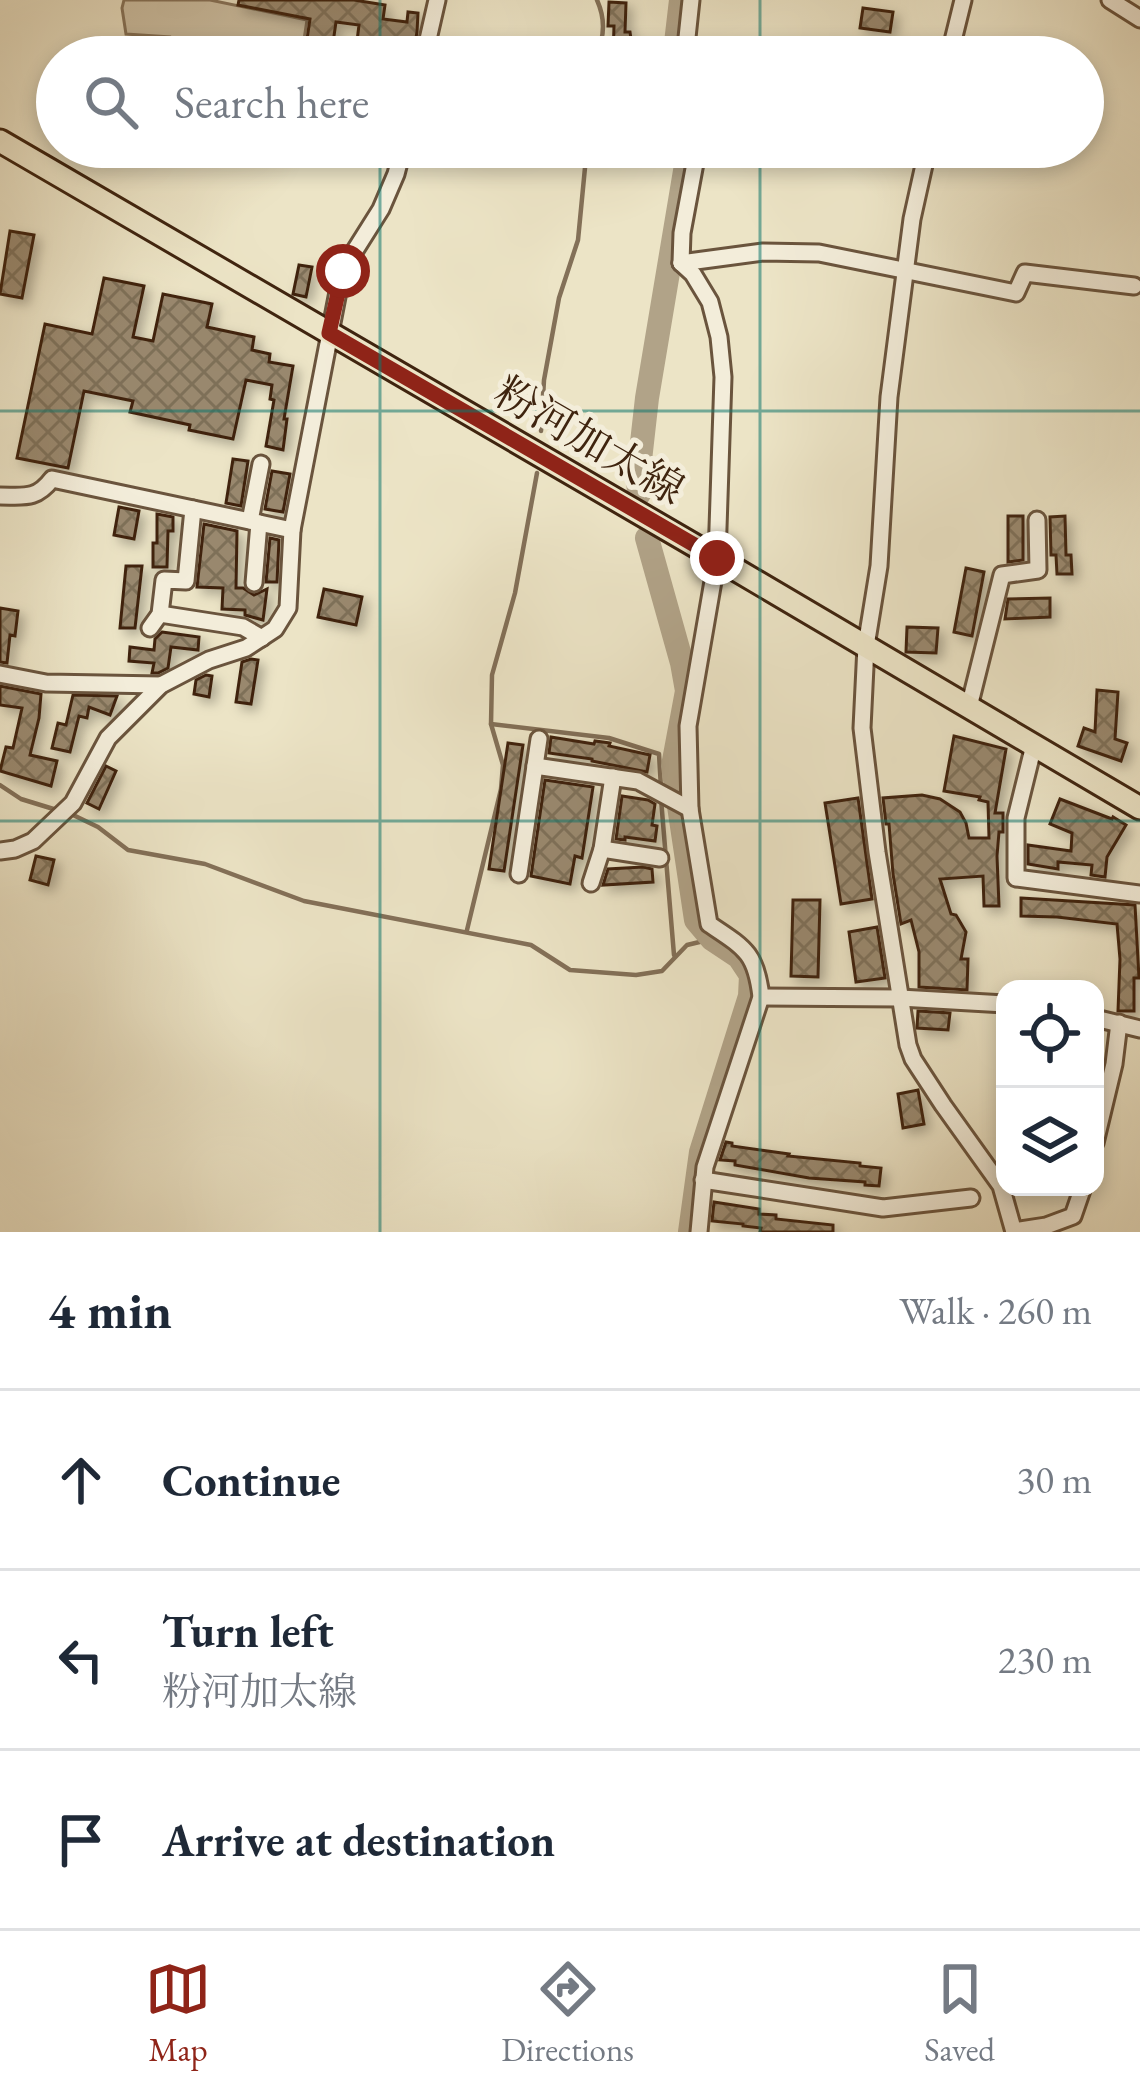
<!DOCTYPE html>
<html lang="en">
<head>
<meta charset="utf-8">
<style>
	:root { --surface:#fff; --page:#f6f6f7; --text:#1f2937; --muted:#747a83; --line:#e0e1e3; --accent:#8f2418 }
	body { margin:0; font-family:"EB Garamond","Noto Serif JP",serif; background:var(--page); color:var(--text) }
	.controls { position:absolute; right:36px; bottom:36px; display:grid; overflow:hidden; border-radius:24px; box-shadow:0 6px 18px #0003 }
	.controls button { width:108px; height:108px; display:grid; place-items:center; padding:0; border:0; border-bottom:3px solid var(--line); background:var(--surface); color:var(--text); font:60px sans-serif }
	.stop { position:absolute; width:36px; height:36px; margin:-27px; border:9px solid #8f2418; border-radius:50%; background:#fff }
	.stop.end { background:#8f2418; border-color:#fff; box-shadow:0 3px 12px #0008 }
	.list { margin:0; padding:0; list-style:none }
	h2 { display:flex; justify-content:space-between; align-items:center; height:156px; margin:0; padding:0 48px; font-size:51px }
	h2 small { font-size:39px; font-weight:400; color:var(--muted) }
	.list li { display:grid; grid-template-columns:78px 1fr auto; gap:36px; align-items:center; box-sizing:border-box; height:180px; padding:0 48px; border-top:3px solid var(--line) }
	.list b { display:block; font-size:45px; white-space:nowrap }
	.list p { margin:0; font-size:39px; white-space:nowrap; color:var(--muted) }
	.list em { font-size:39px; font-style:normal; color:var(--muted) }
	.icon { flex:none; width:66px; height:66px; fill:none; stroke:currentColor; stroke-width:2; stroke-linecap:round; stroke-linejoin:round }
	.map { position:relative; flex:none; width:1140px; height:1232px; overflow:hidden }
	.search { position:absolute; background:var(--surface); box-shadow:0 6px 18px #0003; left:36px; right:36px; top:36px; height:132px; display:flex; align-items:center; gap:30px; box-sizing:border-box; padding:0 42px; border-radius:66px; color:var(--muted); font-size:45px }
	.sheet { height:696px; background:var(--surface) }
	nav { display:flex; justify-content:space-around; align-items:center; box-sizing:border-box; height:168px; border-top:3px solid var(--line); background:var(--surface); font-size:33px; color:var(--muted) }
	nav a { display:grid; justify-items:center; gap:6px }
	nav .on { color:var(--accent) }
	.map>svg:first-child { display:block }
	.park { fill:#cfc3a7; stroke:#87745b; stroke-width:3 }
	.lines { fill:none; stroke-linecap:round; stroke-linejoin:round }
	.stream { stroke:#837058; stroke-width:4.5 }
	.river { stroke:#b1a388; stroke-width:24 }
	.building { fill:url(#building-cross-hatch); stroke:#3f240f; stroke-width:3; filter:url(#shadow) }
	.minor-casing { stroke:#6a543d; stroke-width:21 }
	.major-casing { stroke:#3f240f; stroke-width:27 }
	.minor { stroke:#f3edda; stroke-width:15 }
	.major { stroke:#ece4c6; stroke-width:21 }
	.route { stroke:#8f2418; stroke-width:15 }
	.grid { fill:none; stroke:#0f766e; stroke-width:3; stroke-opacity:0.55 }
	.labels { text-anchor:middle; stroke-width:10; stroke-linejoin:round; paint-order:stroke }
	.street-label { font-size:42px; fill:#3f240f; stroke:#f3edda }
</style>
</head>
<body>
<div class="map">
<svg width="1140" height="1232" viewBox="0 0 1140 1232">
	<defs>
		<pattern id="building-cross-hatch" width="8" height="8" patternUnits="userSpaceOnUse" patternTransform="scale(3)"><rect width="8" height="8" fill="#99886e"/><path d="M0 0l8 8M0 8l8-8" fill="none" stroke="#7e6f59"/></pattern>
		<filter id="shadow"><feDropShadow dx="5.5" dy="5.5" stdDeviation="6" flood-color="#0004"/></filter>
	</defs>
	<rect width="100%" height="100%" fill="#ece4c6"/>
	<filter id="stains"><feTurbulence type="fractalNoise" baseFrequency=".00167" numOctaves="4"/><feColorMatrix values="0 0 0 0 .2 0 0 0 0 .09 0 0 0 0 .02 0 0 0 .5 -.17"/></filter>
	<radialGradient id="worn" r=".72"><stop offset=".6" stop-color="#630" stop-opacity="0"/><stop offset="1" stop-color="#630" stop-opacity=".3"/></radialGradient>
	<!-- park -->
	<path class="park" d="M124 0H210L307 20 303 46 283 57H178L170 37 126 34 122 8Z"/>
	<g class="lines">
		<!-- stream -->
		<g class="stream">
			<path d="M595 57C605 38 606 20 597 0"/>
			<path d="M541 431 544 380 559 298 578 240 587 147"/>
			<path d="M491 724 609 738 659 754 661 788"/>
			<path d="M0 785 21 799 60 811"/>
			<path d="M661 799 674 955"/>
			<path d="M71 814 98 827 128 850 205 864 304 901 531 945 570 970 636 975 662 971 687 945 712 939"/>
			<path d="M467 930 501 789 503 765 491 724 492 675 515 593 537 473"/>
		</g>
		<!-- river -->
		<g class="river">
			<path d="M681 0 676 43 686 57"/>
			<path d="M639 494 638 478 647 398 689 147"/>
			<path d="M647 538 682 663 687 691 673 766 696 920 712 939 739 957 751 975 750 996 701 1152 690 1232"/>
		</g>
	</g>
	<!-- building -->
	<g class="building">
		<path d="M239 0H354L385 5 383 19 407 22 408 12 418 13 417 32 415 43H407L406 57H355L359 25 336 22 331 57H316L317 48 306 46 310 19 238 5Z"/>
		<path d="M609 2 626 3 625 32H630L631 39V52L625 51V57H613L614 26H608Z"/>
		<path d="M863 8 893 12 890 32 860 28Z"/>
		<path d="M10 231 34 235 22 298 0 294Z"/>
		<path d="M299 265 312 267 306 297 293 294Z"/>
		<path d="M104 278 144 286 133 337 153 341 163 294 212 304 207 327 254 337 252 350 270 354 269 362 293 366 284 419H287L283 450 266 446 274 400 270 399 272 385 246 380 233 439 189 430 190 425 130 412 133 401 84 391 68 468 17 458 45 324 92 334Z"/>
		<path d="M233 459 248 461 241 506 226 503Z"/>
		<path d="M272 471 290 474 283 512 265 509Z"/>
		<path d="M119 507 139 511 134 539 114 535Z"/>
		<path d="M157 514 173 517V531H168L167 567H153V543H157Z"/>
		<path d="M1008 516H1023V560L1008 562Z"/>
		<path d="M1065 516 1066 555H1071L1072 574H1057L1056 555H1051L1050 517Z"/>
		<path d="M204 524 237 531 236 588H243L254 595 267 589 263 620 245 615V610L222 609 223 588 197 587Z"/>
		<path d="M270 538 279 540 277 582H266Z"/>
		<path d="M126 566H142L135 628H120Z"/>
		<path d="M966 568 984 572 972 636 954 632Z"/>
		<path d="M324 589 362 597 356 625 318 617Z"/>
		<path d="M1050 598V617L1005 619 1008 599Z"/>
		<path d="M0 608 18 611 15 636 10 635 7 663 0 662Z"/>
		<path d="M907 627 938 628 936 653 906 652Z"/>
		<path d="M162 632 199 637 198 650 171 647 168 668 158 673H152L154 663 129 661 130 647 154 650 155 639Z"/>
		<path d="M251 659 258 660 251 704 236 702 242 662Z"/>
		<path d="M206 675 212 676 209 697 194 694 196 680Z"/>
		<path d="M0 686 41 694 39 718 30 755 57 761 51 786 0 771 6 747 13 748 22 708 0 705Z"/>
		<path d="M1097 690 1118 692 1115 739 1127 743 1121 761 1078 746 1084 728 1095 732Z"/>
		<path d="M73 695 117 696 110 715 89 707 87 718 79 716 70 752 52 748 58 723 66 725Z"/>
		<path d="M954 736 1006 749 995 813H1003V832H999L997 856 999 906H984L983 876 940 879 951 914 956 915 966 932 961 959H968L967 990 919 987V952L911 920 901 924 893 874 889 824H886L883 798 922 795 940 799 960 812 966 823 969 838H989L988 802 979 800 980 797 944 791Z"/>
		<path d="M551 737 594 744 595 741 610 743 609 746 650 755 647 772 592 761V759L549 753Z"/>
		<path d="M508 743 523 745 504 871 489 869Z"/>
		<path d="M106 766 116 771 99 809 87 803Z"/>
		<path d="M545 780 593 787 582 858 575 856 570 884 531 876Z"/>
		<path d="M622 796 648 800 655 804 652 825 657 826 655 841 625 837V840L616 839Z"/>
		<path d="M858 798 872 899 841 904 825 803Z"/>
		<path d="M1060 799 1112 819 1113 817 1126 825 1107 857 1105 877 1091 875 1092 865 1058 862V869L1028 864V845L1071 851 1072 833 1050 824Z"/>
		<path d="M36 856 54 860 48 885 30 880Z"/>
		<path d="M643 867 652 869 653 882 603 885 608 869Z"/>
		<path d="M1021 898 1135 905 1139 978H1134V1011H1118L1120 959 1117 924 1057 917 1021 916Z"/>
		<path d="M793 900H820L818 977 791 976Z"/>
		<path d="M877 927 885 978 856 982 849 932Z"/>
		<path d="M918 1011 950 1013 948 1030 917 1028Z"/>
		<path d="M918 1090 924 1124 903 1128 898 1094Z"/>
		<path d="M726 1142 732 1143V1146L789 1154 788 1156 860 1163V1166L881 1168 879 1186 865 1185V1182L809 1178 735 1165V1161L720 1160Z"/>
		<path d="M714 1202 759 1209V1214L776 1215V1219L833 1225V1232H760L761 1228 743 1226V1224L712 1221Z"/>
	</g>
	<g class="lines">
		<defs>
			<g id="minor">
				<path d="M691 0 686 47 693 57"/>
				<path d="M1110 0 1140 19"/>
				<path d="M424 57 437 0"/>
				<path d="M949 57 963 0"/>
				<path d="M928 147 912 219 889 397 879 566 866 646 862 728 877 852 908 1045 913 1059 943 1105 1001 1186 1014 1232"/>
				<path d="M681 263 693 274 710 302 719 337 723 377 717 558 688 726 690 809 709 924C745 948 756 953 761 997L705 1167 699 1232"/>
				<path d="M681 263 763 252 819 253 1016 293 1025 273 1134 286"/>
				<path d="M681 263 682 233 698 147"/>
				<path d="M0 496C24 496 36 500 52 479L292 530"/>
				<path d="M250 521 261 464"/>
				<path d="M254 583 259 523"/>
				<path d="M160 614 243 627 262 638"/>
				<path d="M150 628 160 614 164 580 186 581 193 509"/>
				<path d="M0 674 46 683 161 685"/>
				<path d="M969 707 1002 575 1038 570 1037 520"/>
				<path d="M1034 745 1016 818V878L1140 894"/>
				<path d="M535 766 638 781 690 809"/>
				<path d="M602 849 660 858"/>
				<path d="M0 851 15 849 33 841 73 803 108 738 161 685 209 660 246 648 275 629 288 608 292 530 342 271 381 209 396 174 403 147"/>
				<path d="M519 874 539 739"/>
				<path d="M591 883 602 849 613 777"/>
				<path d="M761 997 900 998 1005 1004"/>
				<path d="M1095 1018 1140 1029"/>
				<path d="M1095 1143 1114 1064 1119 1023"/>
				<path d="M703 1180 883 1208 971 1198"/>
				<path d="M1014 1231 1046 1226 1073 1216 1083 1187"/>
			</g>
			<path id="major" d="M0 141 723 562 1140 808"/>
		</defs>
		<!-- minor casing -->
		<use href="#minor" class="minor-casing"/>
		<!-- major casing -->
		<use href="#major" class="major-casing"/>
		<!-- minor -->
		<use href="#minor" class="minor"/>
		<!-- major -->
		<use href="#major" class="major"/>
	</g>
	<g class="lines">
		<!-- route -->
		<path class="route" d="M343 271 329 333 717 558"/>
	</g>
	<!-- grid -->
	<path class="grid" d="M380 0V57M760 0V57M380 147V1232M760 147V1232M0 411H1140M0 821H1140"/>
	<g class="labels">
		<!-- street labels -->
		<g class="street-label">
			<text transform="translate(590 440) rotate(30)" y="15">粉河加太線</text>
		</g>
	</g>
	<rect width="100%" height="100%" filter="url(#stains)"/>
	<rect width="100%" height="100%" fill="url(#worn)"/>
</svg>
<div class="controls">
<button><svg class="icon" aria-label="locate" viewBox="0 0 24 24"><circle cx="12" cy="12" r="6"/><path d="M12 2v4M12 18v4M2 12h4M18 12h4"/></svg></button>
<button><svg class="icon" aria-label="layers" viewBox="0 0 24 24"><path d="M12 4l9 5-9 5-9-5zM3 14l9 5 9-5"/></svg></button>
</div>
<div class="stop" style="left:343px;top:271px"></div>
<div class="stop end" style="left:717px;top:558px"></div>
<div class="search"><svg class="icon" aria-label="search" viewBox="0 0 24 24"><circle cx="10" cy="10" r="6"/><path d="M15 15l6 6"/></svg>Search here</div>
</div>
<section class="sheet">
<h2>4 min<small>Walk · 260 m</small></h2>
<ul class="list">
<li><svg class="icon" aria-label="ahead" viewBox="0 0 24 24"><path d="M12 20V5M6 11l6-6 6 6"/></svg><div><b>Continue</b></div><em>30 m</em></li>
<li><svg class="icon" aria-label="left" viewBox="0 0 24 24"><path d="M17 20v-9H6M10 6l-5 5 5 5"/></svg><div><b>Turn left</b><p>粉河加太線</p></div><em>230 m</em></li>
<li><svg class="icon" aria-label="arrive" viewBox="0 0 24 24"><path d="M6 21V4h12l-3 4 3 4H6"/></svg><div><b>Arrive at destination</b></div></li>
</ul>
</section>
<nav>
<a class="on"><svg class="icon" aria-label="map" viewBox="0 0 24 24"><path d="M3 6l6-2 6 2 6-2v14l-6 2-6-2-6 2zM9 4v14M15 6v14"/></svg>Map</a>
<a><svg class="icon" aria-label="directions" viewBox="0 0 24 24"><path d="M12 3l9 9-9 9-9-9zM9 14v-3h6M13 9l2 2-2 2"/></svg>Directions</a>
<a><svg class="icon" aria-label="saved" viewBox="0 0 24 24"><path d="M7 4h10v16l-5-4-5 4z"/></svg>Saved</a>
</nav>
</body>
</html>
